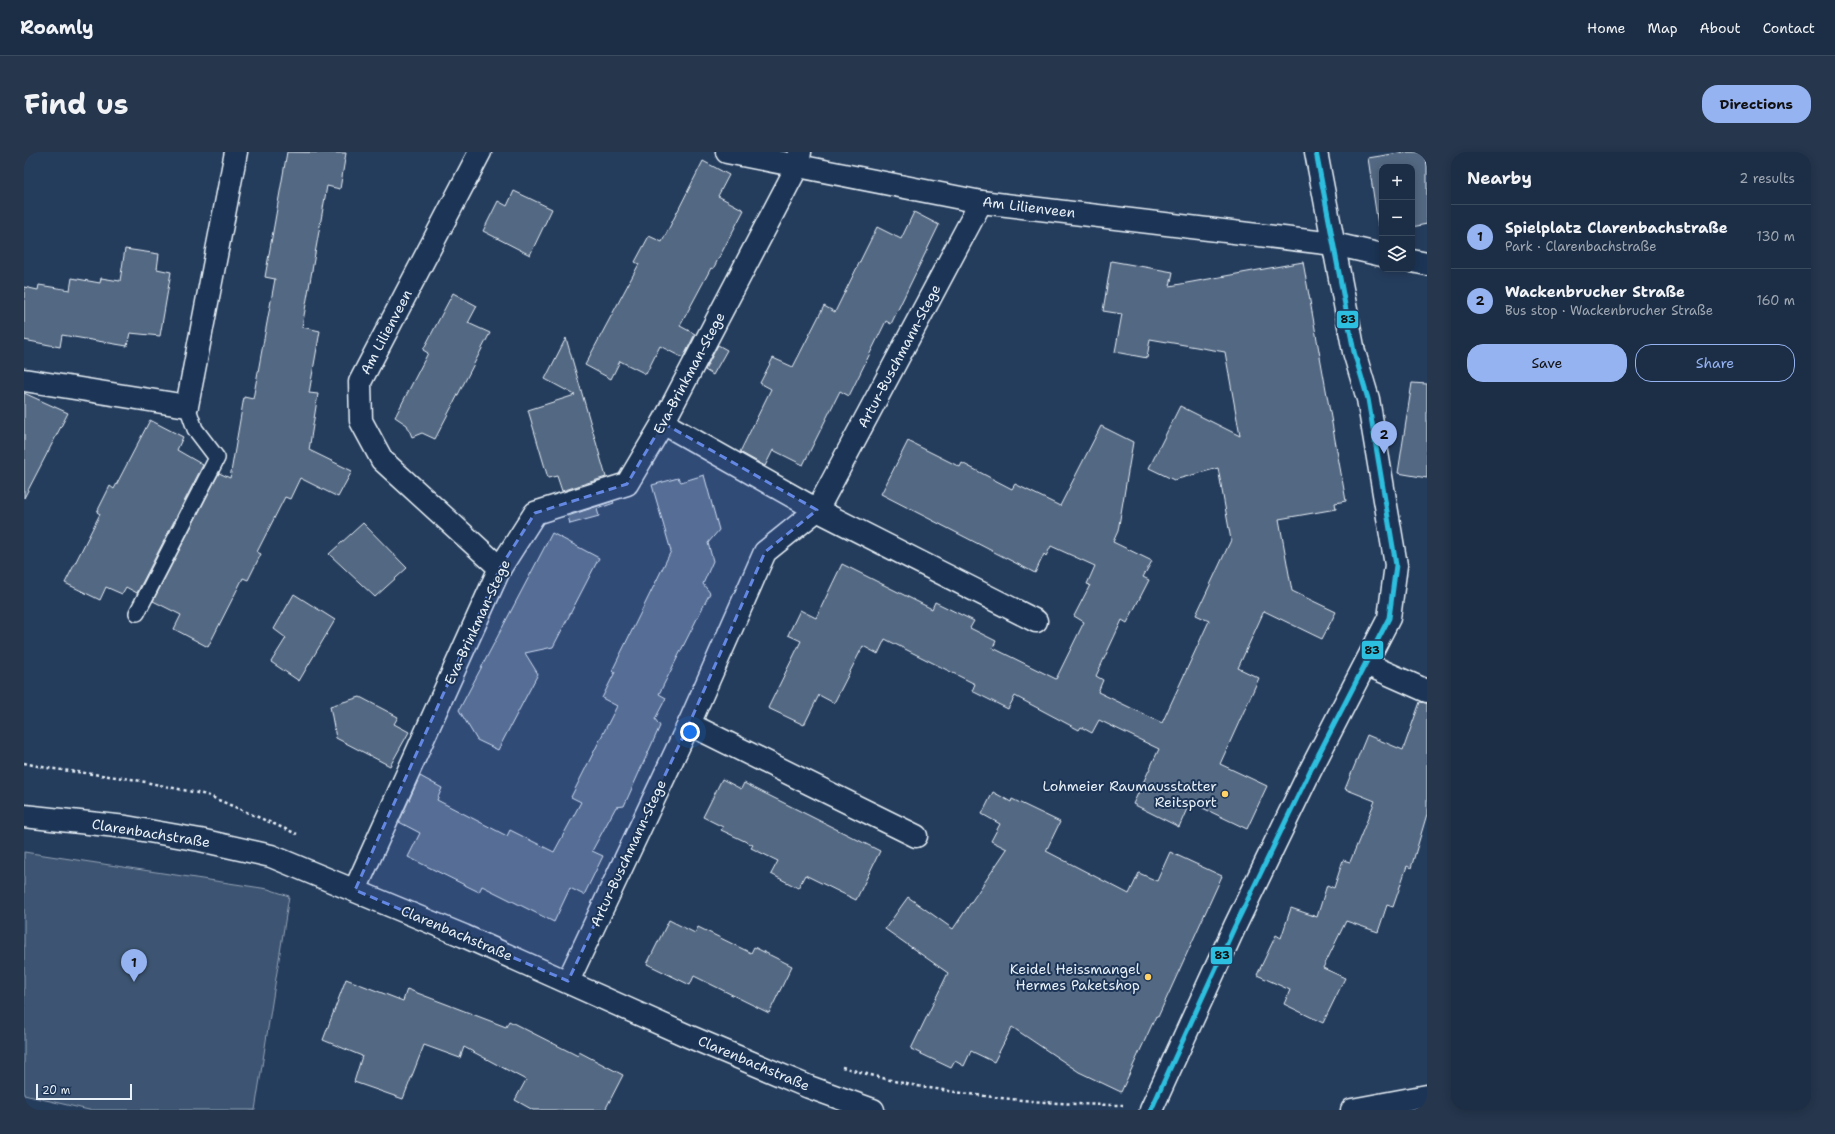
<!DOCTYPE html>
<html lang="en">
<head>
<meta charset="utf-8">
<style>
	:root { --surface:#1c2e46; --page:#25364d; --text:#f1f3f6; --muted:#a0a8b3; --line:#3a4a5f; --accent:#95b2f1 }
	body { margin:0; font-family:"Shantell Sans",sans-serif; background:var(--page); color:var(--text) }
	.controls { position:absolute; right:12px; top:12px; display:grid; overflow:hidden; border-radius:8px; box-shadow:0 2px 10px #0003 }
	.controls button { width:36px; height:36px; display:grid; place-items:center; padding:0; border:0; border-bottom:1px solid var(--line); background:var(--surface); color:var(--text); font:20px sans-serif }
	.scale { position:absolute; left:12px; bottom:10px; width:96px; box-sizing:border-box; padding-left:4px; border:2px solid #e8f1f8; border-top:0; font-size:11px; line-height:14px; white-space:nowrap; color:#e8f1f8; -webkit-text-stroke:3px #1d3557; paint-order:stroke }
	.you { position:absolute; left:666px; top:580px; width:14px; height:14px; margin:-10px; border:3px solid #fff; border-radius:50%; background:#1a73e8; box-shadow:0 0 0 6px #1a73e833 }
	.badge { display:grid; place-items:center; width:26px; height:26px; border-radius:50%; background:var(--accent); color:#111; font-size:13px; font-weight:700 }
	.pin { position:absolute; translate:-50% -33px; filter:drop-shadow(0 1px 2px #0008) }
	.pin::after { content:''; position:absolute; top:21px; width:14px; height:12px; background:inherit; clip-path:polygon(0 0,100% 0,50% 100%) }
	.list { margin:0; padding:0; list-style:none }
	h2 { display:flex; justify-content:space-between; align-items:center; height:52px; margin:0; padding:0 16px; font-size:17px }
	h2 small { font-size:13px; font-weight:400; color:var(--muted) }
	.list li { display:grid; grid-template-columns:26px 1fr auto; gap:12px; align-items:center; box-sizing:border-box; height:64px; padding:0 16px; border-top:1px solid var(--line) }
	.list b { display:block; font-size:15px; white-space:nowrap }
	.list p { margin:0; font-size:13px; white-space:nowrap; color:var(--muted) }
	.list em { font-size:13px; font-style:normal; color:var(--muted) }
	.actions { display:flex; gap:8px; padding:12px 16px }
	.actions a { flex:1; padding:9px 0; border:1px solid var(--accent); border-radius:16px; text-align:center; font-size:14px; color:var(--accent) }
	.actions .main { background:var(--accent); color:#111 }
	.icon { flex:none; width:22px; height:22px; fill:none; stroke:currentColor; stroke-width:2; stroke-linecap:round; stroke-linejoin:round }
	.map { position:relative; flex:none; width:1403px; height:958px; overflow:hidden; border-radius:16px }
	header { display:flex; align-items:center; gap:24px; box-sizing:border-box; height:56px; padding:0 20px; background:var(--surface); border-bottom:1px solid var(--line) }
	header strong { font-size:19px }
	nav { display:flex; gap:22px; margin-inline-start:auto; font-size:14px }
	.intro { display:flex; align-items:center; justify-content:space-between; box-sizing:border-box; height:96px; padding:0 24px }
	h1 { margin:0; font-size:28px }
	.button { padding:10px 18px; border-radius:16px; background:var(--accent); color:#111; font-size:14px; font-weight:700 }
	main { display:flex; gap:24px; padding:0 24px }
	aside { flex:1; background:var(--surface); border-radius:16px; box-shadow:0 2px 10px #0003 }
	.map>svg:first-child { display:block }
	.green { fill:#3e5472; stroke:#93a2b5 }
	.building { fill:#536782; stroke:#e8f1f8 }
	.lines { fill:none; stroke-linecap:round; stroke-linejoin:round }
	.service-casing { stroke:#e8f1f8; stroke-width:18 }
	.minor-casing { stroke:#e8f1f8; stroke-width:25 }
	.path { stroke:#e8f1f8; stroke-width:2.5; stroke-dasharray:3 3; stroke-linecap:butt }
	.service { stroke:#1d3557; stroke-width:15 }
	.minor { stroke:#1d3557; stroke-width:22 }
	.bus-1-casing { stroke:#1d3557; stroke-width:8 }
	.bus-1 { stroke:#2dbfdf; stroke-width:5 }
	.marked { fill:#6487e3; fill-opacity:0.2; stroke:#6487e3; stroke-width:3; stroke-dasharray:8 5; stroke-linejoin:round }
	.poi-dot { fill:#ffd166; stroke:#1d3557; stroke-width:1.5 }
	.labels { text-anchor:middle; stroke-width:4; stroke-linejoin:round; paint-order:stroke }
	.street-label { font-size:14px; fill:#e8f1f8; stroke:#1d3557 }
	.poi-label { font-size:14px; fill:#e8f1f8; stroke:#1d3557; text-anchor:end }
	.line-badge { stroke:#1d3557; stroke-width:1.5 }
	.pale-badge-label { font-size:11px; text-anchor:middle; font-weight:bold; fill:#111 }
</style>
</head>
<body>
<header>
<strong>Roamly</strong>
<nav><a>Home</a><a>Map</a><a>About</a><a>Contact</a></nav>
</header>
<div class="intro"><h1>Find us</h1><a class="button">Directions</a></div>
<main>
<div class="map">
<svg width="1403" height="958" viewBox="0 0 1403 958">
	<rect width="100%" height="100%" fill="#253d5d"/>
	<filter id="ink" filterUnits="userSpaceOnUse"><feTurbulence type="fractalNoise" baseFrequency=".025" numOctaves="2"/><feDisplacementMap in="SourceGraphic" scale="8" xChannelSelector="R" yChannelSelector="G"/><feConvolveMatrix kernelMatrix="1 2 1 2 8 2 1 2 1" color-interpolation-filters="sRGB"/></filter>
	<g filter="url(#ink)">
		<!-- green -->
		<path class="green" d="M0 700 244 737 265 744 231 958H65L0 943Z"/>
		<!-- building -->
		<g class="building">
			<path d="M263 0 322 1 316 37 303 34 278 175 296 179 285 241 294 242 285 298 328 319 314 345 276 326 266 347 261 345 233 400 237 402 224 428 219 426 184 495 150 477 157 463 129 449 195 321 206 326 220 245 229 247 251 127 241 125Z"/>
			<path d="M1381 0H1401L1403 14V72L1388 75V15H1358V75L1354 73 1344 6Z"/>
			<path d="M679 9 705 23 694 44 720 58 689 117 687 116 656 174 671 182 659 206 636 194 622 222 596 209 587 227 561 213 615 112 611 110 625 84 638 90Z"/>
			<path d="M490 39 528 57 506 103 459 79 474 49 483 54Z"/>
			<path d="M890 60 915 73 867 172 862 169 825 244 816 239 779 313 749 298 741 314 716 300 747 237 736 231 749 206 769 215 800 154 811 160 853 75 877 87Z"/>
			<path d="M101 97 135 102 133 117 147 120 136 184 106 181 103 194 38 183 36 195 0 188V135L14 138 15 133 46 138 48 126 76 131 77 126 96 129Z"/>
			<path d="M1087 109 1149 120 1146 134 1279 110 1322 349 1311 351 1312 357 1255 367 1268 439 1312 460 1298 487 1240 459 1214 516 1235 526 1196 612 1243 634 1223 677 1166 650 1155 675 1109 652 1135 597 1075 568 1068 581 1057 575 1055 578 991 544 984 557 948 539 951 532 861 487 854 502 839 494 810 551 795 543 780 573 744 556 777 489 764 483 776 458 792 466 818 412 908 457 911 450 950 469 946 476 972 489 969 496 1032 527 1060 470 1050 464 1066 433 1063 432 1071 414 1027 394 1022 404 1020 402 1011 421 857 342 884 289 936 315 938 311 988 337 991 332 1036 354 1077 274 1109 290 1094 379 1089 390 1128 409 1119 425 1125 428 1103 471 1098 468 1072 524 1079 528 1074 540 1138 571 1185 469 1172 463 1207 388 1194 316 1150 328 1125 316 1156 254 1216 284 1201 200 1126 187 1123 206 1091 200 1098 162 1079 159Z"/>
			<path d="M429 141 453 154 444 171 466 181 411 287 398 281 388 285 383 273 371 265 404 201 399 198Z"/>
			<path d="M542 186 582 325 538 339 533 324 524 326 504 258 551 243 521 227Z"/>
			<path d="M694 193 703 198 689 223 681 218Z"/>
			<path d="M1388 231 1403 232V326L1374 321Z"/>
			<path d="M0 241 44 261 0 346Z"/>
			<path d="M126 268 159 285 153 298 179 313 113 441 102 435 98 442 82 435 76 448 41 431 76 362 73 360 86 334 90 337Z"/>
			<path d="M680 323 695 378 684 391 689 409 679 432 686 441 635 542 642 546 631 567 636 574 600 654 592 655 568 699 579 704 560 743 546 736 530 770 458 734 455 740 384 705 396 681 375 670 396 624 418 636 413 648 483 684 486 678 530 700 557 650 547 645 593 554 578 546 591 520 588 519 647 399 628 333 654 326 657 330Z"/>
			<path d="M589 349 590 351 573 357 575 364 546 372 544 364Z"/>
			<path d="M339 371 383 416 351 445 305 402Z"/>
			<path d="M528 381 575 406 529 495 501 501 514 522 474 598 453 588 435 558Z"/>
			<path d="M270 442 311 468 275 529 247 510 262 486 250 477Z"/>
			<path d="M336 545 374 565 370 572 385 580 366 614 312 586 306 554Z"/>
			<path d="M1396 550 1403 551V662L1387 716 1383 714 1369 755 1363 753 1354 780 1322 769 1299 816 1321 826 1299 871 1260 852 1266 838 1233 823 1252 783 1257 786 1267 756 1293 765 1303 733 1310 736 1319 708 1326 710 1351 649 1321 637 1343 583 1379 598Z"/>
			<path d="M698 627 717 637 720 631 856 699 832 748 781 723 774 736 747 722 754 709 727 696 729 693 697 678 699 675 679 665Z"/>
			<path d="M969 640 987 650 988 647 1036 670 1022 699 1105 742 1115 721 1133 729 1146 700 1198 724 1134 865 1132 864 1097 940 1055 920 988 875 970 910 947 899 940 914 931 909 927 916 887 897 924 821 861 777 884 745 929 777 983 697 967 689 976 672 958 662Z"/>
			<path d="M645 768 671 781 674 775 727 801 730 795 768 814 745 861 670 824 666 833 623 812Z"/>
			<path d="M322 827 379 849 383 837 482 875 485 869 554 904 555 900 599 923 581 958H509L491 948 502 928 440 895 436 906 400 893 379 947 330 930 338 904 299 888Z"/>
		</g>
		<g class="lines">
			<defs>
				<path id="service" d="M113 461 193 306 171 277 163 254"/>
				<g id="minor">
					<path d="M456 0 336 230 337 269 358 308 476 416"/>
					<path d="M703 0 957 50 1310 92 1358 103"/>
					<path d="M1388 109 1403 112"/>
					<path d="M0 228 163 254 212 0"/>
					<path d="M639 271 793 358 957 50"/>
					<path d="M1342 512 1403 539"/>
					<path d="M665 572 892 684"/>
					<path d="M0 664 102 675 176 688 247 704 440 784 664 884 785 935 849 958"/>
					<path d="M331 738 476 416 511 361 603 332 639 271 774 13 776 0"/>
					<path d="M544 829 665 572 741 400 793 358 1012 469"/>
					<path d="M1127 958 1211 774 1286 619 1365 466 1372 413 1344 247 1330 200 1292 0"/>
					<path d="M1328 958 1403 944"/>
				</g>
			</defs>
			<!-- service casing -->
			<use href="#service" class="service-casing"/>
			<!-- minor casing -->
			<use href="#minor" class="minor-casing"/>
			<!-- path -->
			<g class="path">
				<path d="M0 611 23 616 107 627 183 643 273 682"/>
				<path d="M818 915C839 921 861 927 883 932 955 945 1026 953 1099 953"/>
			</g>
			<!-- service -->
			<use href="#service" class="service"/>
			<!-- minor -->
			<use href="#minor" class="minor"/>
			<defs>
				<path id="bus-1" d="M1127 958 1211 774 1286 619 1365 466 1372 413 1344 247 1330 200 1292 0"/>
			</defs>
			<!-- bus-1 casing -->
			<use href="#bus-1" class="bus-1-casing"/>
			<!-- bus-1 -->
			<use href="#bus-1" class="bus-1"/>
		</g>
	</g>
	<!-- marked area -->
	<path class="marked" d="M639 271 793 358 741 400 665 572 544 829 331 738 476 416 511 361 603 332Z"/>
	<!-- markers -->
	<g class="poi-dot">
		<circle cx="1201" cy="642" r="4"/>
		<circle cx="1124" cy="825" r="4"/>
	</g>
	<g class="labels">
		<!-- street labels -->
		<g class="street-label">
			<text transform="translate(1005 55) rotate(7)" y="5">Am Lilienveen</text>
			<text transform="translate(362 180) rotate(-62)" y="5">Am Lilienveen</text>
			<text transform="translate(875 204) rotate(-62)" y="5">Artur-Buschmann-Stege</text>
			<text transform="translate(665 221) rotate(-62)" y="5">Eva-Brinkman-Stege</text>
			<text transform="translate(453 470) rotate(-65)" y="5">Eva-Brinkman-Stege</text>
			<text transform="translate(127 681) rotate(9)" y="5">Clarenbachstraße</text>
			<text transform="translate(604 701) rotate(-65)" y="5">Artur-Buschmann-Stege</text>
			<text transform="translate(433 781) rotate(23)" y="5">Clarenbachstraße</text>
			<text transform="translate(730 911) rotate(23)" y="5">Clarenbachstraße</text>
		</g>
		<!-- poi labels -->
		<g class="poi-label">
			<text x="1193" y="639">Lohmeier Raumausstatter<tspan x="1193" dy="16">Reitsport</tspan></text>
			<text x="1116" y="822">Keidel Heissmangel<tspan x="1116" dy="16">Hermes Paketshop</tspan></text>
		</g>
	</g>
	<g class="line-badge">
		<rect x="1312" y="158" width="23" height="19" rx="4" fill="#2dbfdf"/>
		<rect x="1337" y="488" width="23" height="20" rx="4" fill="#2dbfdf"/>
		<rect x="1186" y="794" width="23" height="19" rx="4" fill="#2dbfdf"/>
	</g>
	<g class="pale-badge-label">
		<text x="1324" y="171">83</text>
		<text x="1348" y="502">83</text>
		<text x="1198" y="807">83</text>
	</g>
</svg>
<div class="controls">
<button>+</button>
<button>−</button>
<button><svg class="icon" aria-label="layers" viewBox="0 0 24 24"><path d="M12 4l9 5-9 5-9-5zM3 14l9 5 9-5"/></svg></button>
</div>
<div class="scale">20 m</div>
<div class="you"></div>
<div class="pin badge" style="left:110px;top:830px">1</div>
<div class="pin badge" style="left:1360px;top:302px">2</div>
</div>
<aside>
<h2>Nearby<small>2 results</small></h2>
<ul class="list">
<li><span class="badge">1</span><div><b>Spielplatz Clarenbachstraße</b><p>Park · Clarenbachstraße</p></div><em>130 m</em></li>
<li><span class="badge">2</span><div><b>Wackenbrucher Straße</b><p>Bus stop · Wackenbrucher Straße</p></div><em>160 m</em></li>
</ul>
<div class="actions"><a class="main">Save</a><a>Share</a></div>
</aside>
</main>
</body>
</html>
